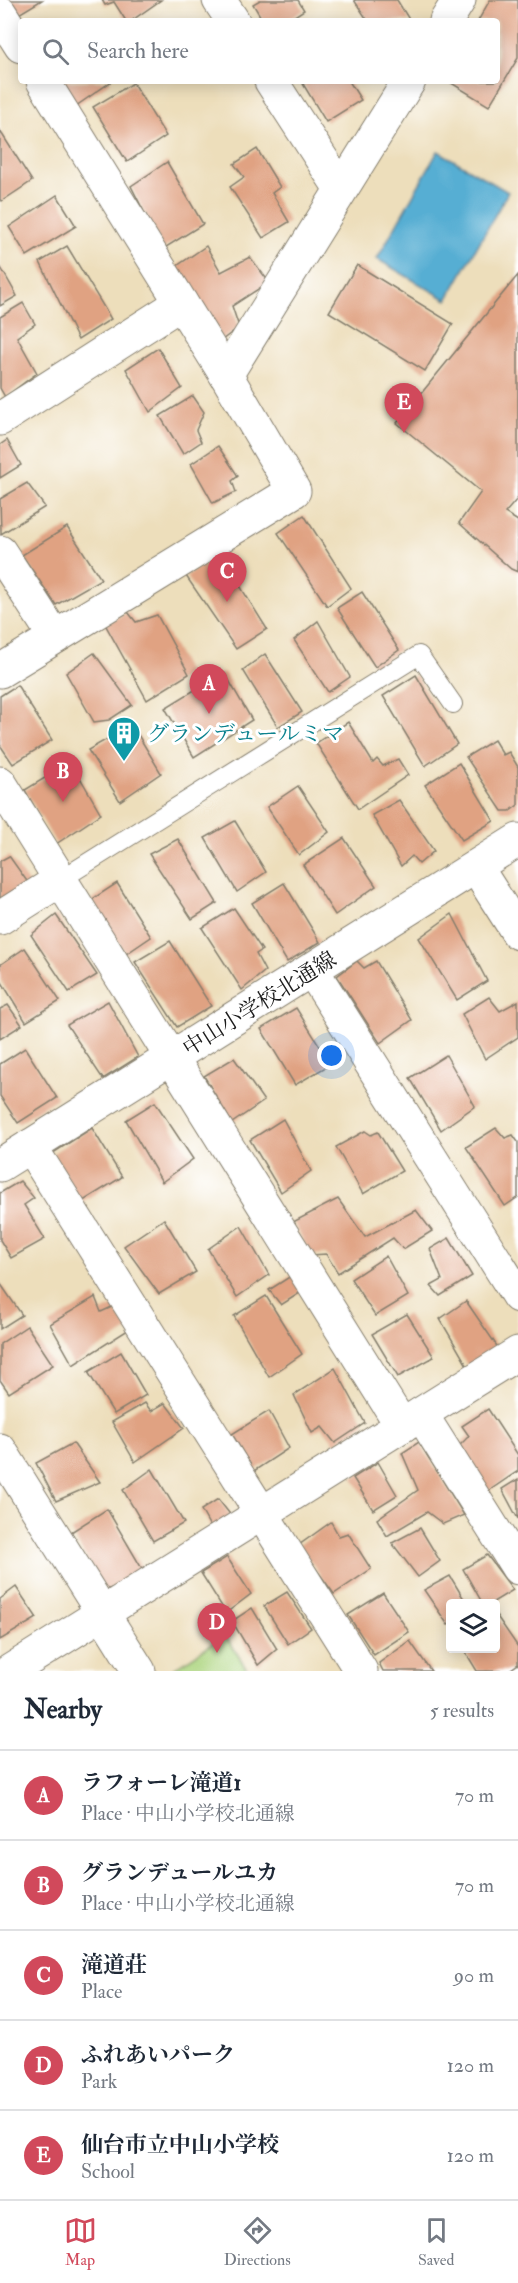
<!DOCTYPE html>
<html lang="en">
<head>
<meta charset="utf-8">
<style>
	:root { --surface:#fff; --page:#f6f6f7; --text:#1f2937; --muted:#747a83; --line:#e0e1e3; --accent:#d1495b }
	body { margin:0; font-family:"IM FELL Double Pica","Noto Serif JP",serif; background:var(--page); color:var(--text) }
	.controls { position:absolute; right:18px; bottom:18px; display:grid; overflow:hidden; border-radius:6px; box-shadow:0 3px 15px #0003 }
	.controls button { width:54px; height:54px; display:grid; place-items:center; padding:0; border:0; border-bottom:2px solid var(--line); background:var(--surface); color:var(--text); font:30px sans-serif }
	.you { position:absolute; left:332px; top:1056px; width:21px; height:21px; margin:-15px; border:4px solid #fff; border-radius:50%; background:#1a73e8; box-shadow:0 0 0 9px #1a73e833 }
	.badge { display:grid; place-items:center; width:39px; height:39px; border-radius:50%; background:var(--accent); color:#fff; font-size:20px; font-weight:700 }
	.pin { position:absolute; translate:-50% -50px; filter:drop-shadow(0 2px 3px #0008) }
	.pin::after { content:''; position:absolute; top:32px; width:21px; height:18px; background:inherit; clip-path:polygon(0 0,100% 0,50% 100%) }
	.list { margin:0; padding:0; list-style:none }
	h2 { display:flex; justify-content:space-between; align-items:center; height:78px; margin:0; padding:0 24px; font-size:26px }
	h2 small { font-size:20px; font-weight:400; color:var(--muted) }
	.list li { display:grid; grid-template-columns:39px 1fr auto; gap:18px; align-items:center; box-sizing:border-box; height:90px; padding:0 24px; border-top:2px solid var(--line) }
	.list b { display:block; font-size:22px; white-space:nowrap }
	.list p { margin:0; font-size:20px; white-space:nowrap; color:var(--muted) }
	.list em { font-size:20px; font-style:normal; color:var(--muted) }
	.icon { flex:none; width:33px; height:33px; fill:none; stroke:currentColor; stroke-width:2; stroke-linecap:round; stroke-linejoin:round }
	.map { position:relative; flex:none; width:518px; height:1671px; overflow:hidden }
	.search { position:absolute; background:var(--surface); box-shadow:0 3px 15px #0003; left:18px; right:18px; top:18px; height:66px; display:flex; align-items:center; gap:15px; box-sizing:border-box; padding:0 21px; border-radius:6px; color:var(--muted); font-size:22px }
	.sheet { height:528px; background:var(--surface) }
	nav { display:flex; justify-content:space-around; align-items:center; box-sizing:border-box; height:84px; border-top:2px solid var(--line); background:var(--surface); font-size:16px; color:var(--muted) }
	nav a { display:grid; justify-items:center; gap:3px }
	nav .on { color:var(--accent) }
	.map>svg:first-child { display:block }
	.green { fill:#add580; stroke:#64784e; stroke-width:1.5 }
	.water { fill:#56aed3; stroke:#396578; stroke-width:1.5 }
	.building { fill:#e0a282 }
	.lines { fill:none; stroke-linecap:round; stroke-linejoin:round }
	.lane-casing { stroke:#847d6c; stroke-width:20 }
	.street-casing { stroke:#847d6c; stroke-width:35 }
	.lane { stroke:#fff; stroke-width:18 }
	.street { stroke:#fff; stroke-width:33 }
	.labels { text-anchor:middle; stroke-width:6; stroke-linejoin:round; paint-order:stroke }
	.culture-label { font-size:22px; fill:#0d838f; stroke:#fff; text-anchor:start }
	.street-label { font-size:22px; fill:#1c1c1c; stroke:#fff }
</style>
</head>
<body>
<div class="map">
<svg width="518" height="1671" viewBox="0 0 518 1671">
	<rect width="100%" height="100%" fill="#fff"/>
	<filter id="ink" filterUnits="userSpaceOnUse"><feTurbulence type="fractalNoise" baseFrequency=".0167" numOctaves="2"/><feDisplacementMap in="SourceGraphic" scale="12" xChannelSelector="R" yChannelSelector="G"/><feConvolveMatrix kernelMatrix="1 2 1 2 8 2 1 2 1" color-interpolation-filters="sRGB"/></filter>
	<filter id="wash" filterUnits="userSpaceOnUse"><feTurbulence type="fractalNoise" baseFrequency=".008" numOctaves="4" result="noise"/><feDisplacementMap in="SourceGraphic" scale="24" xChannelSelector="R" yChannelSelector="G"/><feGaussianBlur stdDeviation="1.35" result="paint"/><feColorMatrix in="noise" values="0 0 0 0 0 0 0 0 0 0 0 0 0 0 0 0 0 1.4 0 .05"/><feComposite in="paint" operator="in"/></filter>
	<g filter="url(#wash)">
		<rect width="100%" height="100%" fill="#eddebb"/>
		<!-- green -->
		<path class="green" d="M225 1635 248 1671H171Z"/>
		<!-- water -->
		<path class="water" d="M438 151 508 192 447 300 377 259Z"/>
		<g id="blocks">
			<!-- building -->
			<g class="building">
				<path d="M7 0H42L14 17Z"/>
				<path d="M102 0H161L131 21H126L114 2 105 5Z"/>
				<path d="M260 0H298L304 10 287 21H263L253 4Z"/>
				<path d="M354 0H397L410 21H368Z"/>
				<path d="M490 0H518V58L489 106 448 81H497V21H478Z"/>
				<path d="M60 81H112L76 106Z"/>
				<path d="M307 81H349L361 100 326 122 303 84Z"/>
				<path d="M133 83 166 136 127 162 93 107Z"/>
				<path d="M0 131 32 181 2 201 0 200Z"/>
				<path d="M257 149 280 187 272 193 289 222 263 238 230 187 244 177 234 164Z"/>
				<path d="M167 162 203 224 163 249 131 186Z"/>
				<path d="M57 195 76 226 27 256 9 227Z"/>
				<path d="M67 246 111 319 78 340 40 262Z"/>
				<path d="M206 246 221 272 250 257 269 282 232 306 239 327 222 340 174 268Z"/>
				<path d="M357 265 453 324 425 371 329 312Z"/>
				<path d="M0 266 17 296 0 306Z"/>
				<path d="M518 275V498L505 513 518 521V572L511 569 459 523 481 492 397 423Z"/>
				<path d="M23 303 35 324 17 337 37 373 5 397 0 388V317Z"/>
				<path d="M158 348 182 388 150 412 126 369Z"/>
				<path d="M193 396 204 412 196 430 201 442 183 454 160 416Z"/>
				<path d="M7 440 21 465 0 478V445Z"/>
				<path d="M218 446 238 476 232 481 236 492 213 503 191 464Z"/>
				<path d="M27 483 45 507 1 534 0 499Z"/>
				<path d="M304 515 351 588 327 606 278 533Z"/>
				<path d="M67 527 101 579 56 605 22 555Z"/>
				<path d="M220 554 267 629 236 649 186 576Z"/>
				<path d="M362 592 399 650 375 667 337 608Z"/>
				<path d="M128 612 136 622 157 615 189 674 147 700 105 624Z"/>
				<path d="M318 621 350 677 328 692 294 640Z"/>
				<path d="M94 653 132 705 109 720 94 722 66 673Z"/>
				<path d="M265 654 302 712 278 727 243 670Z"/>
				<path d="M224 672 252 720 194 757 165 708Z"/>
				<path d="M416 675 457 744 425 766 383 696Z"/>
				<path d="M17 685 52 740 13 764 0 745V696Z"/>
				<path d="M348 722 373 763 377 759 383 766 398 759 408 775 358 809 316 743Z"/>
				<path d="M132 725 161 773 120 801 88 750Z"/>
				<path d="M494 740 503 755 509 752 518 767V805L510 811H502L466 757Z"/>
				<path d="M71 762 101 814 56 844 25 790Z"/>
				<path d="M459 763 494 821 462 840 425 785Z"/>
				<path d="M298 786 329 832 299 855 267 807Z"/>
				<path d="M399 800 434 851 419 864 412 856 401 866 372 815Z"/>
				<path d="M235 821 266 872 237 892 205 838Z"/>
				<path d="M344 838 376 886 335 915 303 865Z"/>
				<path d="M178 839 217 903 192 919 149 854Z"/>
				<path d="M9 856 29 884 0 904V861Z"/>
				<path d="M117 883 151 937 126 954 91 900Z"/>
				<path d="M284 883 320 942 287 962 252 903Z"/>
				<path d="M234 908 262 950 256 954 265 971 242 990 202 928Z"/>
				<path d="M452 914 487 981 457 1000 419 938Z"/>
				<path d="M56 915 97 975 69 992 31 935Z"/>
				<path d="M170 941 211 1006 177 1027 135 962Z"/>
				<path d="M25 948 60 1001 26 1022 0 979V965Z"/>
				<path d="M357 961 364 968 376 961 412 1020 380 1043 337 976Z"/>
				<path d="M489 997 500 1011 518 1001V1037L485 1059 462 1014Z"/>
				<path d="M108 1001 138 1057 103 1079 67 1025Z"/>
				<path d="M8 1005 22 1025 0 1039V1009Z"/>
				<path d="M296 1008 331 1064 295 1085 261 1029Z"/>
				<path d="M25 1048 57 1098 18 1123 0 1096V1064Z"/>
				<path d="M446 1055 475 1106 441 1130 410 1078Z"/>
				<path d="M234 1058 264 1101 232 1123 204 1076Z"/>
				<path d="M155 1102 193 1159 162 1182 126 1120Z"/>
				<path d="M283 1119 311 1171 281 1192 250 1140Z"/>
				<path d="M92 1128 122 1177 80 1203 53 1153Z"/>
				<path d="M496 1128 505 1138 513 1135 518 1142V1197L505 1206 466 1147Z"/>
				<path d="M365 1131 371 1135 378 1132 402 1171 363 1194 336 1147Z"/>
				<path d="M20 1181 34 1198 24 1205 45 1239 11 1258 0 1240V1193Z"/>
				<path d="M338 1199 365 1237 416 1210 432 1231 403 1249 393 1238 338 1273 326 1254 311 1255 293 1222Z"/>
				<path d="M164 1219 196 1272 159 1294 124 1246Z"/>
				<path d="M241 1226 269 1275 237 1297 208 1249Z"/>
				<path d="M449 1238 472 1276 440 1296 431 1286 442 1280 430 1249Z"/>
				<path d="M386 1256 408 1296 375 1316 351 1279Z"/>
				<path d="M294 1274 306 1289 281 1305 269 1290Z"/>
				<path d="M0 1283 22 1315 0 1329Z"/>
				<path d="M266 1296 302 1354 269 1377 234 1316Z"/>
				<path d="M95 1297 101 1312 114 1306 128 1330 73 1365 50 1324Z"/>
				<path d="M466 1301 499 1349 468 1367 440 1319Z"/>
				<path d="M407 1314 434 1357 398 1377 372 1334Z"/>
				<path d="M27 1326 53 1365 9 1393 0 1380V1344Z"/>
				<path d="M121 1352 146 1395 114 1414 88 1372Z"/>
				<path d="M335 1368 365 1423 335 1443 322 1427 312 1433 294 1395Z"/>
				<path d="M145 1403 151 1411 165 1403 184 1428 135 1462 112 1422Z"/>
				<path d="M488 1409 518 1455V1471L487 1492 460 1445 469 1436 462 1426Z"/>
				<path d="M269 1411 289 1448 254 1471 232 1434Z"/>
				<path d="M419 1442 464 1515 443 1524 427 1512 387 1536 377 1519 418 1490 402 1453Z"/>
				<path d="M73 1443 100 1482 56 1501 36 1463Z"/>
				<path d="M378 1462 397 1495 373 1510 353 1478Z"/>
				<path d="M152 1469 184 1523 153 1541 123 1490Z"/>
				<path d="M518 1479V1519L502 1489Z"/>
				<path d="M218 1499 233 1518 212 1530 201 1510Z"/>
				<path d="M107 1509 144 1572 125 1584 105 1590 71 1532Z"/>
				<path d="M331 1522 339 1536 348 1533 371 1569 334 1594 299 1545Z"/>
				<path d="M420 1528 440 1561 418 1577 392 1543Z"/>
				<path d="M487 1555 513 1590 490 1604H483L463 1569Z"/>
				<path d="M227 1557 251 1594 226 1613 201 1573Z"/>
				<path d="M450 1576 467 1604H450V1624L448 1625 424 1590Z"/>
				<path d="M16 1587 37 1618 0 1640V1599Z"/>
				<path d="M287 1592 311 1628 288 1644 264 1606Z"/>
				<path d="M383 1593 409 1632 374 1655 348 1615Z"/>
				<path d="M252 1608 277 1649 258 1665 232 1621Z"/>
				<path d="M496 1615 518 1647V1664L508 1671H477L463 1648H496Z"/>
				<path d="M410 1641 431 1671H383L379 1663Z"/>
			</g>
		</g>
	</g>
	<g filter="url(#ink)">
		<use href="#blocks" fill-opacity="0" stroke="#847d6c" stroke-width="1.5"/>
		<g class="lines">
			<defs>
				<path id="lane" d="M60 880 419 655 453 704"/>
				<g id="street">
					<path d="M219 0 233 21"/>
					<path d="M0 13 21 46"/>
					<path d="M446 21 459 0"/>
					<path d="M271 81 341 189"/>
					<path d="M226 375 409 81"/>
					<path d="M0 419 181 303"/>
					<path d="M0 552 55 637"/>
					<path d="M0 671 294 491 226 375 43 81"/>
					<path d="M0 783 402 1426"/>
					<path d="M476 867 518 933"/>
					<path d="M0 918 60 880"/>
					<path d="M312 970 518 1296"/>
					<path d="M30 1146 361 1671"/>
					<path d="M0 1165 518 840"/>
					<path d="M421 1414 518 1568"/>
					<path d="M0 1450 139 1671"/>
					<path d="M10 1671 518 1353"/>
				</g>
			</defs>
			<!-- lane casing -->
			<use href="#lane" class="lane-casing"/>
			<!-- street casing -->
			<use href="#street" class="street-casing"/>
			<!-- lane -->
			<use href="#lane" class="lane"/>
			<!-- street -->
			<use href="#street" class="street"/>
		</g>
	</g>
	<!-- icons -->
	<defs>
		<symbol id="building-pin" viewBox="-11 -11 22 30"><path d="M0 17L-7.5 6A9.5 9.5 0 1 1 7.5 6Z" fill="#0f9aa8" stroke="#fff"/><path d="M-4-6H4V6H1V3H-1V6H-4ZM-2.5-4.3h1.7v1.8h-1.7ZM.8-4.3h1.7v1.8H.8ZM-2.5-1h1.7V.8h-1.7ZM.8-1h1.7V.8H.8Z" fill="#fff"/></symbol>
	</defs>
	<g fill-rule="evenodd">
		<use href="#building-pin" x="105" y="714" width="38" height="52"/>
	</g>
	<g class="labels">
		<!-- culture labels -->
		<g class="culture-label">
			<text x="147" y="741">グランデュールミマ</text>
		</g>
		<!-- street labels -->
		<g class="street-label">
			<text transform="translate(259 1003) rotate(-32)" y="8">中山小学校北通線</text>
		</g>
	</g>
</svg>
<div class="controls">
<button><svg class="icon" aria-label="layers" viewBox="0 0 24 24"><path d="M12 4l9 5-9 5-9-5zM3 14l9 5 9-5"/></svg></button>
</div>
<div class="you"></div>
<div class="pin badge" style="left:209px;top:714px">A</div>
<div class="pin badge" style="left:63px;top:802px">B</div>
<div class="pin badge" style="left:227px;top:602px">C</div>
<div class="pin badge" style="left:217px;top:1653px">D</div>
<div class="pin badge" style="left:404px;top:433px">E</div>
<div class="search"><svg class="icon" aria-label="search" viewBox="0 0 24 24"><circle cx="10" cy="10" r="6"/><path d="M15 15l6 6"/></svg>Search here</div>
</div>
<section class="sheet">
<h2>Nearby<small>5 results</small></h2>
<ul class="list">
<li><span class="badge">A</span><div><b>ラフォーレ滝道1</b><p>Place · 中山小学校北通線</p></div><em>70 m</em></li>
<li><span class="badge">B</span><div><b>グランデュールユカ</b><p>Place · 中山小学校北通線</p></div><em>70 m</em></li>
<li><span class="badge">C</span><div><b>滝道荘</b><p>Place</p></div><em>90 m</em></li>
<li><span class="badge">D</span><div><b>ふれあいパーク</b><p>Park</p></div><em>120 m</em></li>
<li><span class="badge">E</span><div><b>仙台市立中山小学校</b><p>School</p></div><em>120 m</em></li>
</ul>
</section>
<nav>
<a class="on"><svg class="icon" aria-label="map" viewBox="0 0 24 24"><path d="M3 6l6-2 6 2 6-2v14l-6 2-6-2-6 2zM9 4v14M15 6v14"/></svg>Map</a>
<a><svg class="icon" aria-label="directions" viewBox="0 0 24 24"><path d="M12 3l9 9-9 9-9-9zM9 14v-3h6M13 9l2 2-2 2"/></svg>Directions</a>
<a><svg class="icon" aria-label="saved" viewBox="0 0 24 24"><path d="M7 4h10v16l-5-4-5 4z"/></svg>Saved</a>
</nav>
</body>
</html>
